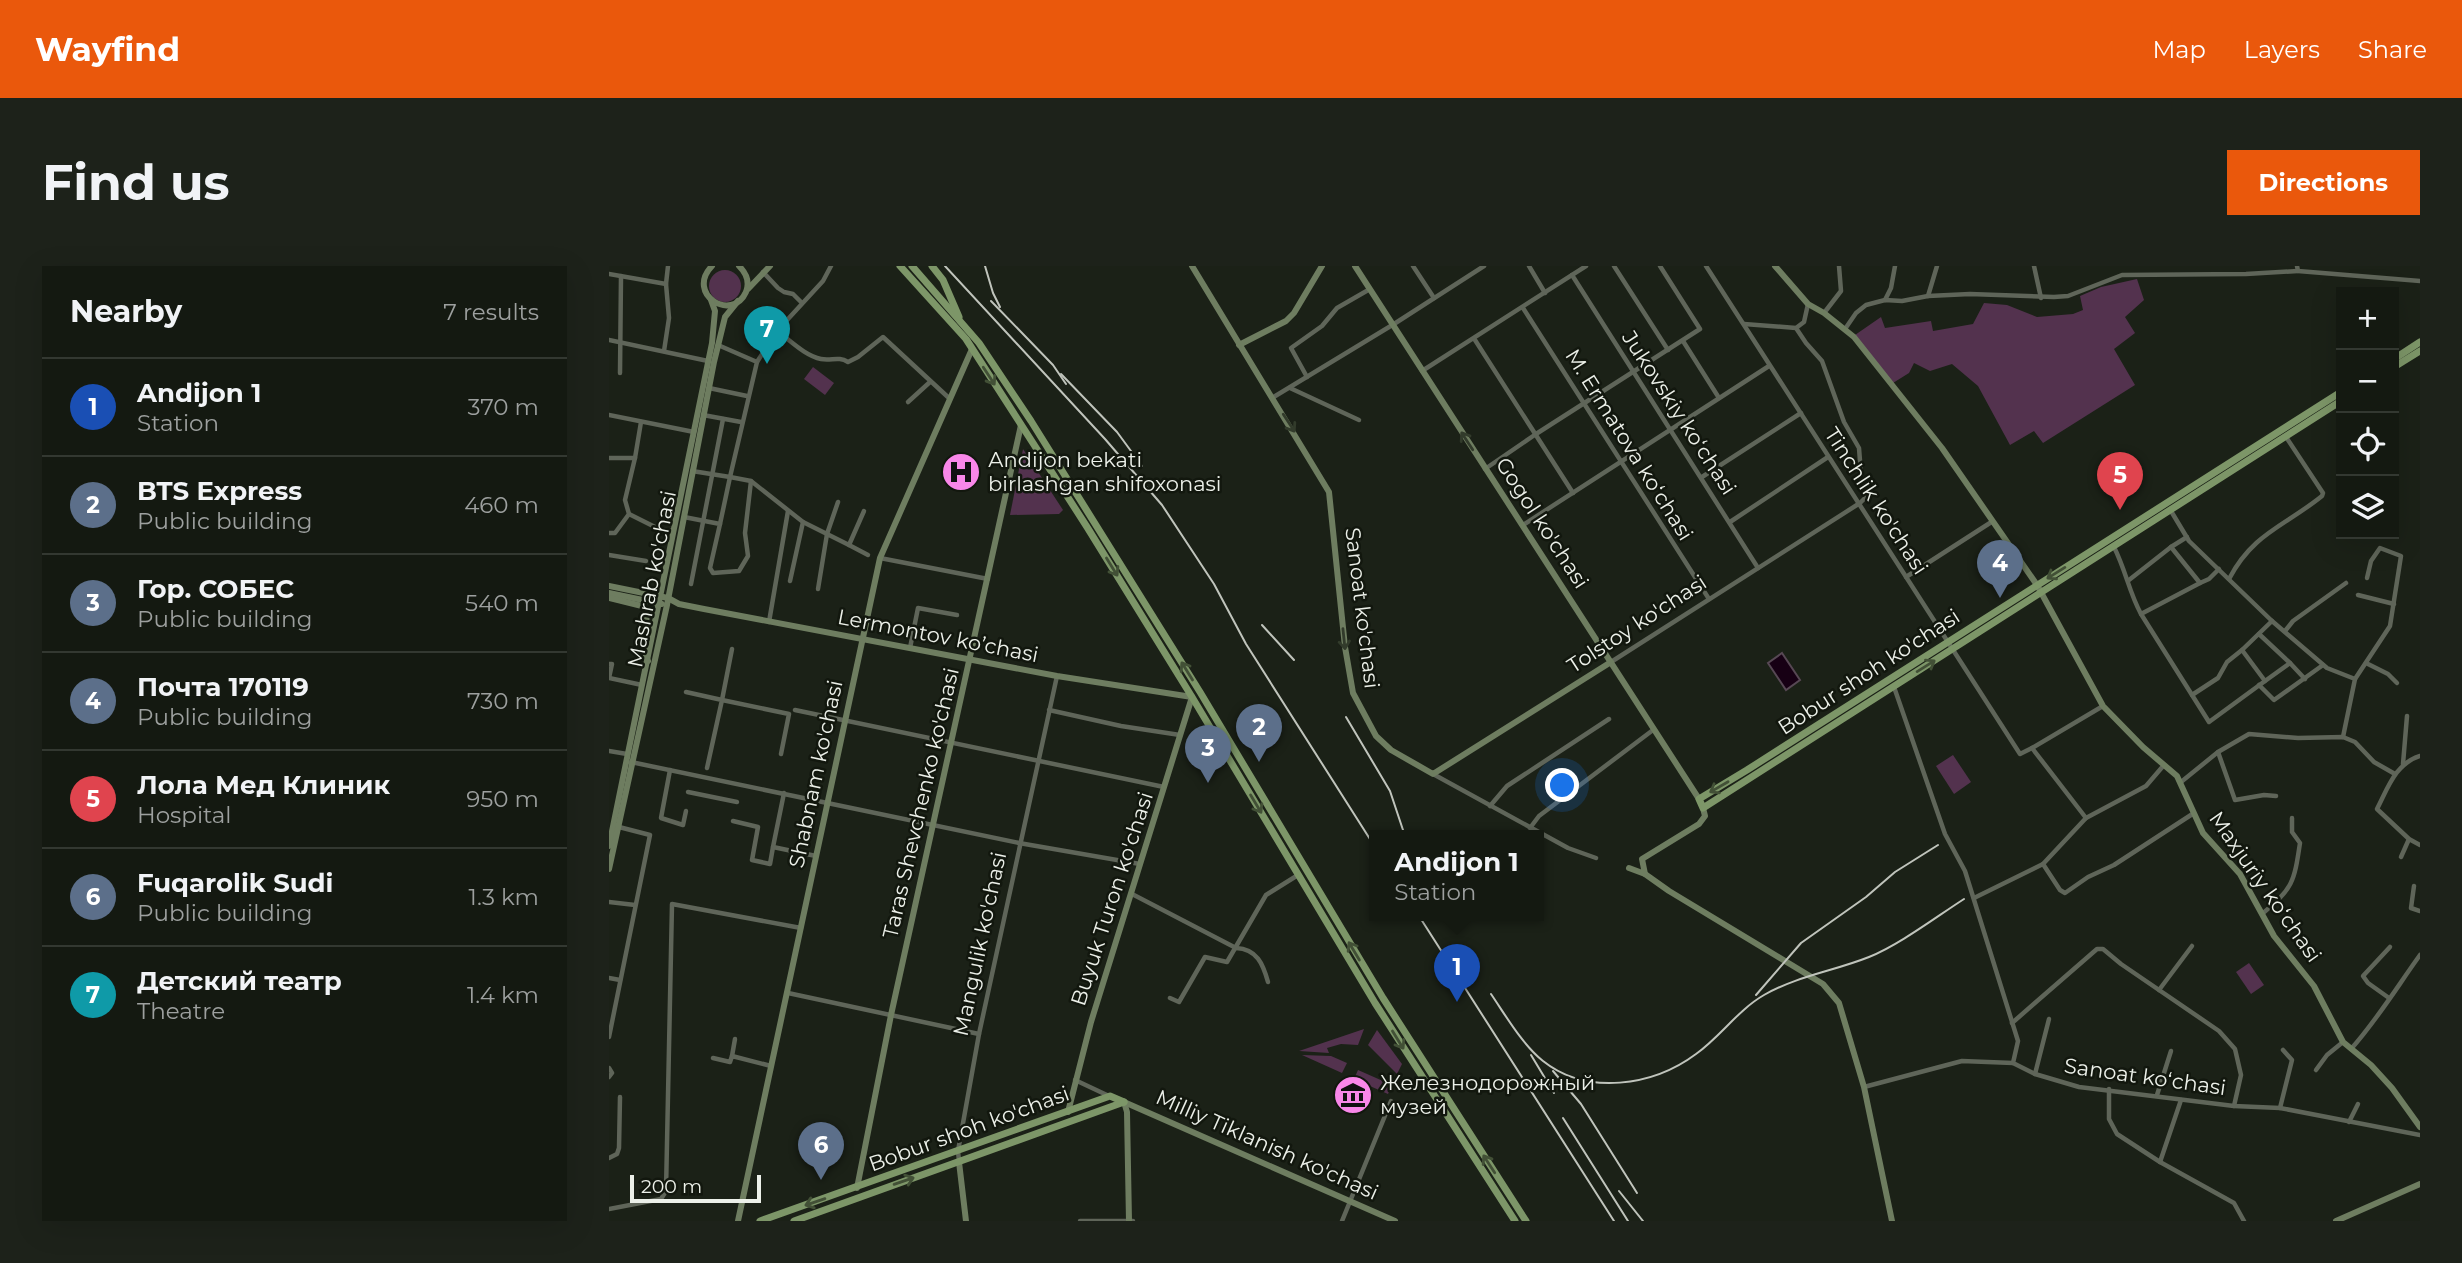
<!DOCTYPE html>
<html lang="en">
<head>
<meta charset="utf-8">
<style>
	:root { --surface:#141911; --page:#1d221a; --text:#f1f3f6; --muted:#9da09f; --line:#333831; --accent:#ea580c }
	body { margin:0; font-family:Montserrat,sans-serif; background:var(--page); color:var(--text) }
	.controls { position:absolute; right:21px; top:21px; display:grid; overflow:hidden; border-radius:0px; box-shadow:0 7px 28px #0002 }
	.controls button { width:63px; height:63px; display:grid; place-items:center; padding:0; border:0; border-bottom:2px solid var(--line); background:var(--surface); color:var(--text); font:35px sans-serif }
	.scale { position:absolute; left:21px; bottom:18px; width:131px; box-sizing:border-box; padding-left:7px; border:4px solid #ecf0e9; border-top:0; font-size:19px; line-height:24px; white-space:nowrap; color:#ecf0e9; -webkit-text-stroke:5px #12170e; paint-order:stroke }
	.you { position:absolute; left:954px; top:520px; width:24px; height:24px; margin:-18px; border:5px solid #fff; border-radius:50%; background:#1a73e8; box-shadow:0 0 0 10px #1a73e833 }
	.badge { display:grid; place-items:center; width:46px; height:46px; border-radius:50%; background:var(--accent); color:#fff; font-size:23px; font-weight:700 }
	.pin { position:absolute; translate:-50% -58px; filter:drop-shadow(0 2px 4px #0008) }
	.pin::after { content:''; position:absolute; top:37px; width:24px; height:21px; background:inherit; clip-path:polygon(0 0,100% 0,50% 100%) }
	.popup { position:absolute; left:760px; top:564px; width:175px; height:91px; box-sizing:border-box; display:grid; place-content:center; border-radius:0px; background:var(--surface); filter:drop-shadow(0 2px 5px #0005); font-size:23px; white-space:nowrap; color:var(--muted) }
	.popup b { font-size:26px; color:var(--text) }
	.popup::after { content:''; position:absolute; left:50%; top:100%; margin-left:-14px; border:14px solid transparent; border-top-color:var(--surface) }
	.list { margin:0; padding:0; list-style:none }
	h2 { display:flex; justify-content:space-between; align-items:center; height:91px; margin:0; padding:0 28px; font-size:30px }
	h2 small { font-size:23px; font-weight:400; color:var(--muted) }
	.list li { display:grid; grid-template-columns:46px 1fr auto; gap:21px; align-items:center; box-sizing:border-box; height:98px; padding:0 28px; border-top:2px solid var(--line) }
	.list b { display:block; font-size:26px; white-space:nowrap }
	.list p { margin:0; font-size:23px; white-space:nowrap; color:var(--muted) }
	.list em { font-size:23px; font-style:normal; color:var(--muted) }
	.icon { flex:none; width:38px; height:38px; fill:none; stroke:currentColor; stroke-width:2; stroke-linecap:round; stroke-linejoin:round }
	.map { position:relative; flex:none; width:1811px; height:955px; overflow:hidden; border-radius:0px }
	header { display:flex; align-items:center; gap:42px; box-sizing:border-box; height:98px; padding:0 35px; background:var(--accent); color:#fff }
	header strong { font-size:33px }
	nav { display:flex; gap:38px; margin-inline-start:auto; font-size:24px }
	.intro { display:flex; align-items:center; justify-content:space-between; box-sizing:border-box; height:168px; padding:0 42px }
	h1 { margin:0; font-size:49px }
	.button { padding:18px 32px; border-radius:0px; background:var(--accent); color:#fff; font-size:24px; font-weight:700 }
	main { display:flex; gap:42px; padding:0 42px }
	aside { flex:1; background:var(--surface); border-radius:0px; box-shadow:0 7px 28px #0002 }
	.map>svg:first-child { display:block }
	.green { fill:#53324e }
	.water { fill:#170014; stroke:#574854; stroke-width:2 }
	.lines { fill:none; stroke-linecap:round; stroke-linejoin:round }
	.street { stroke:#5f6559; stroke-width:4.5 }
	.secondary { stroke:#6e7d60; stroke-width:6 }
	.primary { stroke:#7d9668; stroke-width:7 }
	.rail { stroke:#c0c4bc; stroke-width:2 }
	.oneway { stroke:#425036 }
	.oneway2 { stroke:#323b2b }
	.labels { text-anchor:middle; stroke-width:5; stroke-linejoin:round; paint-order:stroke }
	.street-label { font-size:21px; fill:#ecf0e9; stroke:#12170e }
	.poi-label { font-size:21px; fill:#ecf0e9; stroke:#12170e; text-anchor:start }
</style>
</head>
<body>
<header>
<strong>Wayfind</strong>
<nav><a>Map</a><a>Layers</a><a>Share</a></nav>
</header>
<div class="intro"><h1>Find us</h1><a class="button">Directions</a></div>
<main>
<aside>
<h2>Nearby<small>7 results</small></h2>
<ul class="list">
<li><span class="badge" style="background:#1a4fb4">1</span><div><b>Andijon 1</b><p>Station</p></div><em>370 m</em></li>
<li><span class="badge" style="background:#5c6f8a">2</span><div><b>BTS Express</b><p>Public building</p></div><em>460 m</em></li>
<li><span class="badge" style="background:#5c6f8a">3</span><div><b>Гор. СОБЕС</b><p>Public building</p></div><em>540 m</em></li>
<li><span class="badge" style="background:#5c6f8a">4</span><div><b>Почта 170119</b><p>Public building</p></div><em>730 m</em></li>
<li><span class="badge" style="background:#e0444e">5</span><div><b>Лола Мед Клиник</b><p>Hospital</p></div><em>950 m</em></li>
<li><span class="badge" style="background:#5c6f8a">6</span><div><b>Fuqarolik Sudi</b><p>Public building</p></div><em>1.3 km</em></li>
<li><span class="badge" style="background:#0f9aa8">7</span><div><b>Детский театр</b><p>Theatre</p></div><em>1.4 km</em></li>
</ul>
</aside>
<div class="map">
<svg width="1811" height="955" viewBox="0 0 1811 955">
	<rect width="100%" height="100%" fill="#1b2117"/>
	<!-- green -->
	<g class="green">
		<circle cx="116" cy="20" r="16"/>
		<path d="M1528 13 1535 34 1516 51 1526 67 1505 83 1526 119 1434 177 1425 165 1401 179 1369 120 1343 98 1321 105 1305 97 1300 107 1284 117 1246 69 1272 51 1276 62 1322 55 1324 65 1364 58 1375 37 1398 39 1428 51 1464 48 1474 44 1471 30 1492 21Z"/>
		<path d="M204 101 225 117 216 129 195 113Z"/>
		<path d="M414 183 454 244 450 248 401 249Z"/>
		<path d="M1344 489 1362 516 1345 528 1327 500Z"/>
		<path d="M1640 697 1655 719 1642 728 1627 706Z"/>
		<path d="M755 763 749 779 732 778 718 782 720 787 690 785Z"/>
		<path d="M768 764 793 798 788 808 759 779Z"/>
		<path d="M693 789 722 790 738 797 733 807Z"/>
		<path d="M749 804 783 819 779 828 745 813Z"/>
	</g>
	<!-- water -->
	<path class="water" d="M1173 387 1191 414 1177 424 1159 397Z"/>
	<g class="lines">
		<!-- street -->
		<g class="street">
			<path d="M804 0 825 32"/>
			<path d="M920 0 936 27"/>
			<path d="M1005 0 1059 84"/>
			<path d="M1097 0 1411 488 1423 482"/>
			<path d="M1425 0 1432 32"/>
			<path d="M1688 0 1689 5 1811 15"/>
			<path d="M154 6 169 22 175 26 184 28 193 37"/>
			<path d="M0 8 57 18 59 0"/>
			<path d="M963 9 1149 302"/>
			<path d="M1319 30 1328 0"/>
			<path d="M1276 34 1282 22 1286 0"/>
			<path d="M914 42 1100 333"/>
			<path d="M1215 47 1232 25 1230 0"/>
			<path d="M1135 58 1187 62 1195 56 1199 38"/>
			<path d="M1236 63 1247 47 1257 39 1276 34 1293 35 1319 30 1361 28 1445 31 1459 30 1513 9 1637 8 1689 5"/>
			<path d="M168 65 214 15 222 0"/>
			<path d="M0 74 99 95"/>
			<path d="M866 74 964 227"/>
			<path d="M1074 75 1110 132"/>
			<path d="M55 85 60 52 57 18"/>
			<path d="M148 96 168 65C181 74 196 90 212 93 223 95 229 90 239 96L249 91 274 71 341 133"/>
			<path d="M813 105 977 0"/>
			<path d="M11 107 12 10"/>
			<path d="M698 111 682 82 713 60 728 42 761 23"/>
			<path d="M100 122 138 130"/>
			<path d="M681 122 750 154"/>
			<path d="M663 132 785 58 875 0"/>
			<path d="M299 136 321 116"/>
			<path d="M0 149 85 166"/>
			<path d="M94 149 132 156"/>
			<path d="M0 192H26L32 156"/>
			<path d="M876 203 927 168 1091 63 1051 0"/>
			<path d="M83 205 121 211 148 96 109 79"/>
			<path d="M1093 211 1192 147"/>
			<path d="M1562 245 1580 275 1663 355 1718 402 1746 413 1734 471"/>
			<path d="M20 248 50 263 64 265"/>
			<path d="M75 251 111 258 101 302 104 307 130 305 139 290 136 267 142 215"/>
			<path d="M194 256 218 268 229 236"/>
			<path d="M1121 256 1219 191"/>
			<path d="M111 258 121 211 142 215 194 256 181 315"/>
			<path d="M914 259 1160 100"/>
			<path d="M0 267H6L20 248 16 234 26 192"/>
			<path d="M1578 271 1562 281 1591 317 1532 348 1600 456 1656 415 1633 384 1663 355"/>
			<path d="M240 279 259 289"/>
			<path d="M1505 281C1517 305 1520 326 1532 348"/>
			<path d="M0 289 37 295"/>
			<path d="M271 292 379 313"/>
			<path d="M1297 311 1384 255"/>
			<path d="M1620 313C1644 267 1676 260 1713 230L1714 227 1677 171"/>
			<path d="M1520 314 1562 281"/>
			<path d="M1591 317 1600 313 1610 303"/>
			<path d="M82 318 114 153"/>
			<path d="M209 323 218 268 240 279 255 245"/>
			<path d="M1749 329 1785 338"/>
			<path d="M160 356 179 245"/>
			<path d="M1676 365 1684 355 1737 317"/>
			<path d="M1650 368 1681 397"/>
			<path d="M301 382 309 342 348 349"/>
			<path d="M123 383 113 434 180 448 172 488"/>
			<path d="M1002 396 1251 237 1258 230 1253 221 1250 182 1235 156 1213 95 1197 77 1187 62"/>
			<path d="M1757 397 1779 408 1788 417"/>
			<path d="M0 398H3L0 412 33 419"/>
			<path d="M1746 413 1781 360 1792 290 1771 282 1762 295 1758 312"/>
			<path d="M1656 415 1681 397 1696 413"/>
			<path d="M1650 419 1665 434 1714 399"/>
			<path d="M1285 421 1336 568 1356 605 1409 775 1404 797 1426 808 1470 821 1625 840 1671 842 1811 869"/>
			<path d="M77 426 113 434 98 502"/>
			<path d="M1583 429 1609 412 1618 396 1633 384"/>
			<path d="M186 444 555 521"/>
			<path d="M440 444 512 460 571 469"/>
			<path d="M0 485 18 488"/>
			<path d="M1609 486 1626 534 1655 529 1667 530"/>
			<path d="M1811 490C1786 498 1779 522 1768 543L1800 573 1811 579"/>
			<path d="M22 496 410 577 531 598"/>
			<path d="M1794 498 1798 450"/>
			<path d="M61 504 52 552 74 559 77 545"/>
			<path d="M824 508 959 582 987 592"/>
			<path d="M1572 516 1609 486 1640 468 1689 472 1734 471 1746 476 1765 496 1786 508"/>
			<path d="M79 526 128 536"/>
			<path d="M175 527 164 581 207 590"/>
			<path d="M881 540 898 520 1000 453"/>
			<path d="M1477 552 1423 482 1494 440"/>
			<path d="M124 555 149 561 143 594 161 598 164 581"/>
			<path d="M921 562 930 550 1044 464"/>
			<path d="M1792 591 1800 573"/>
			<path d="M1434 598 1451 624 1456 627 1479 611 1505 599 1585 547"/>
			<path d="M1805 620 1802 642 1811 645"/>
			<path d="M523 628 627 682C648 683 654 698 659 716"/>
			<path d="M1365 632 1434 598 1477 552 1537 520 1555 499"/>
			<path d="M0 636 26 639"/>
			<path d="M1653 648C1684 622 1685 617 1691 577L1683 566V552"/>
			<path d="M0 712 11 714"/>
			<path d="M1550 724 1583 680"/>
			<path d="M179 727 370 768"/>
			<path d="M561 732 570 736 596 691 618 696 657 629 689 609"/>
			<path d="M1780 732 1759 717 1754 710 1781 681"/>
			<path d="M1403 757 1488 683H1494L1512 698 1610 765 1626 783 1632 809 1625 840"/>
			<path d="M0 771 41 569 10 561"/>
			<path d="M1742 783C1768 754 1788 721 1811 689"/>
			<path d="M123 790 126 773"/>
			<path d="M104 792 121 796 123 790 162 800"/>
			<path d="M0 802 3 807 0 811"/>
			<path d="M1707 804 1718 789 1734 776"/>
			<path d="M1426 808 1440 753"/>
			<path d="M466 814 500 830"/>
			<path d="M1255 821 1353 795 1404 797"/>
			<path d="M1500 823V853L1508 868 1551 896 1625 937 1635 955"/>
			<path d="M1548 829 1562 785"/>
			<path d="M1671 842 1683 794 1674 784"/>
			<path d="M1740 856 1749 838"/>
			<path d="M0 892 8 888 10 882 11 831"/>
			<path d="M350 895 349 885 370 768 448 410"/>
			<path d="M1551 896 1572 834"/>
			<path d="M0 943 52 933 57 925 63 638 192 662"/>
			<path d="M471 955H524"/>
			<path d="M733 955 782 835"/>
		</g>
		<!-- secondary -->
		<g class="secondary">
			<path d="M103 0C76 28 123 57 137 26 141 16 137 7 130 0"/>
			<path d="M583 0 720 226 736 381 744 427 767 470 782 484 824 508 1002 396"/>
			<path d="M746 0 1090 533"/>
			<path d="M1166 0 1199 38 1215 47 1245 71 1333 182 1428 319 1494 440 1534 481 1568 510 1594 567 1631 608 1665 670 1705 720 1734 776 1762 799 1783 822 1811 861"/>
			<path d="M139 23 161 0"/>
			<path d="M630 79 677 55 685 47 713 0"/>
			<path d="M0 320 59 332 70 338 95 343 448 410 583 431 482 756 459 846"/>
			<path d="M0 327 53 338"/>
			<path d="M0 332 33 340C45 352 28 373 39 395"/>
			<path d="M1094 542 1096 550 1090 558 1033 593 1036 608 1060 625 1214 718 1230 737 1255 821 1283 955"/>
			<path d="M0 580 103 77 106 45 102 34"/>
			<path d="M1020 602 1036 608"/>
			<path d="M0 603 58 339 105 96 116 51 129 35"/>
			<path d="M515 836 786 955"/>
			<path d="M515 836 518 846 520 955"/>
			<path d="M350 896 357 955"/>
			<path d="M248 922 282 749 412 159"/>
			<path d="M129 955 271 292 363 83"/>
			<path d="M1727 955 1811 918"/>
		</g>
		<!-- primary -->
		<g class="primary">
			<path d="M291 0 357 73 478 261 583 431 766 737 906 955"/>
			<path d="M303 0 370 77 422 155 591 426 774 732 917 955"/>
			<path d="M323 0 334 14 350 51"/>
			<path d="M1785 93 1811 76"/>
			<path d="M1785 101 1811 85"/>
			<path d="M1732 126 1138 504 1090 533 1094 542 1732 135"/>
			<path d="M151 955 501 830 515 836"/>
			<path d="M185 955 515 836"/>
		</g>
		<!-- rail -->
		<g class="rail">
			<path d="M336 0 496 173 553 239 605 318 637 378 766 581"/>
			<path d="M376 0 384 27 391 41"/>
			<path d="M382 35 444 99 457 118"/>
			<path d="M452 108 508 166 533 200"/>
			<path d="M653 359 685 394"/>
			<path d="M737 451 781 525 796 570"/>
			<path d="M810 650 1005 955"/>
			<path d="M882 728C897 750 913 778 934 795 978 830 1044 820 1087 788 1112 770 1129 744 1155 729 1188 710 1225 705 1260 691 1290 679 1327 651 1355 633"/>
			<path d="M1147 729 1192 677 1257 631 1286 606 1329 579"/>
			<path d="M922 789 945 827"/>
			<path d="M944 805 972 838 1028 927"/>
			<path d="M954 852 1019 955"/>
			<path d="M1010 925 1034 955"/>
		</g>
	</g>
	<!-- one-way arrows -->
	<defs><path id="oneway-shaft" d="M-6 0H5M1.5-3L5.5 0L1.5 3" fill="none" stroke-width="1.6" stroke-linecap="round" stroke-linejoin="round" transform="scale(1.75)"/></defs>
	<g class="oneway">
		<use href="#oneway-shaft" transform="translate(380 110) rotate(57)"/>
		<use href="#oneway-shaft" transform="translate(503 301) rotate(58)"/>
		<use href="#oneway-shaft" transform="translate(1447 307) rotate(148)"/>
		<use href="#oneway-shaft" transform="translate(1317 400) rotate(-32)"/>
		<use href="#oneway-shaft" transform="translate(578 405) rotate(-122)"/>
		<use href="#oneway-shaft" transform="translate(1110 521) rotate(150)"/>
		<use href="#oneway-shaft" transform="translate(647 538) rotate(59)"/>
		<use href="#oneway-shaft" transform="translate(745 685) rotate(-121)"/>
		<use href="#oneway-shaft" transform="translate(789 774) rotate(58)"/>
		<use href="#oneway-shaft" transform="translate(880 898) rotate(-123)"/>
		<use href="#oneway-shaft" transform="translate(295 915) rotate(-19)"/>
		<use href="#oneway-shaft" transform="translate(206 936) rotate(161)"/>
	</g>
	<g class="oneway2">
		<use href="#oneway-shaft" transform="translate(680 157) rotate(57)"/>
		<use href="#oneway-shaft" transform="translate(858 175) rotate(-123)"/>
		<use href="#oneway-shaft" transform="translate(735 373) rotate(84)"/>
	</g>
	<!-- icons -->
	<defs>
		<symbol id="hospital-disc" viewBox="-11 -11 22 22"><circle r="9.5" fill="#f987e9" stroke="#12170e"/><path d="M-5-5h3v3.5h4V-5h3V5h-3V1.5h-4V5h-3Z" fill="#111"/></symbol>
		<symbol id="museum-disc" viewBox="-11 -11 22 22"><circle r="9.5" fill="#f987e9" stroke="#12170e"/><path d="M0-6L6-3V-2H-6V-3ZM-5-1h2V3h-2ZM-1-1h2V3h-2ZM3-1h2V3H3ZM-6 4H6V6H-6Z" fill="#111"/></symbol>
	</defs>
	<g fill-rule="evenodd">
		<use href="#hospital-disc" x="330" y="184" width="44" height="44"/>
		<use href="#museum-disc" x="722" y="807" width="44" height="44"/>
	</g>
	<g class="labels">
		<!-- street labels -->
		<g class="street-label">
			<text transform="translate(1070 147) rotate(57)" y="7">Jukovskiy koʻchasi</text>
			<text transform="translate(1020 179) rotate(58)" y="7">M. Ermatova koʻchasi</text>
			<text transform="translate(1267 235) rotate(57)" y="7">Tinchlik ko'chasi</text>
			<text transform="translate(933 257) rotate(57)" y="7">Gogol ko'chasi</text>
			<text transform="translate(43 313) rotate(-79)" y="7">Mashrab ko'chasi</text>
			<text transform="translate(753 342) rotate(83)" y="7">Sanoat ko'chasi</text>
			<text transform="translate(1028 358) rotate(-33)" y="7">Tolstoy ko'chasi</text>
			<text transform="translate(329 370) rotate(11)" y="7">Lermontov ko’chasi</text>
			<text transform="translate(1260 406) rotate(-33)" y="7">Bobur shoh ko'chasi</text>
			<text transform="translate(207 508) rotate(-78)" y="7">Shabnam ko'chasi</text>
			<text transform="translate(312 537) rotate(-77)" y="7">Taras Shevchenko ko'chasi</text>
			<text transform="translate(1656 621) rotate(55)" y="7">Maxjuriy koʻchasi</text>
			<text transform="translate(503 633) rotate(-72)" y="7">Buyuk Turon ko'chasi</text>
			<text transform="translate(371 678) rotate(-78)" y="7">Mangulik ko'chasi</text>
			<text transform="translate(1536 811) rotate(8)" y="7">Sanoat koʻchasi</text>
			<text transform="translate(360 863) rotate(-20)" y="7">Bobur shoh ko'chasi</text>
			<text transform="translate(658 879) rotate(24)" y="7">Milliy Tiklanish ko'chasi</text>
		</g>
		<!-- poi labels -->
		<g class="poi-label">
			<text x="379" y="201">Аndijon bekati<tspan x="379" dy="24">birlashgan shifoxonasi</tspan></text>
			<text x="771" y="824">Железнодорожный<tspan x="771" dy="24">музей</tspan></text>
		</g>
	</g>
</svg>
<div class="controls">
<button>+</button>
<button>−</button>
<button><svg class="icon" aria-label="locate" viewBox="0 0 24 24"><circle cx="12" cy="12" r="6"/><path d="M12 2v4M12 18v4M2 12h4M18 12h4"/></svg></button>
<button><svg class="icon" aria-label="layers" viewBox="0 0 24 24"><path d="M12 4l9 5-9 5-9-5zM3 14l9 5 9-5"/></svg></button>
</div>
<div class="scale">200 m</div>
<div class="you"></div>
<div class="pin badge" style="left:848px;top:736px;background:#1a4fb4">1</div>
<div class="popup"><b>Andijon 1</b>Station</div>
<div class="pin badge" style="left:650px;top:496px;background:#5c6f8a">2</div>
<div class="pin badge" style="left:599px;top:517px;background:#5c6f8a">3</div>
<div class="pin badge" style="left:1391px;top:332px;background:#5c6f8a">4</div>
<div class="pin badge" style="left:1511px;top:244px;background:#e0444e">5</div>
<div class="pin badge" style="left:212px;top:914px;background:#5c6f8a">6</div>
<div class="pin badge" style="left:158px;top:98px;background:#0f9aa8">7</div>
</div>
</main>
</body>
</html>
